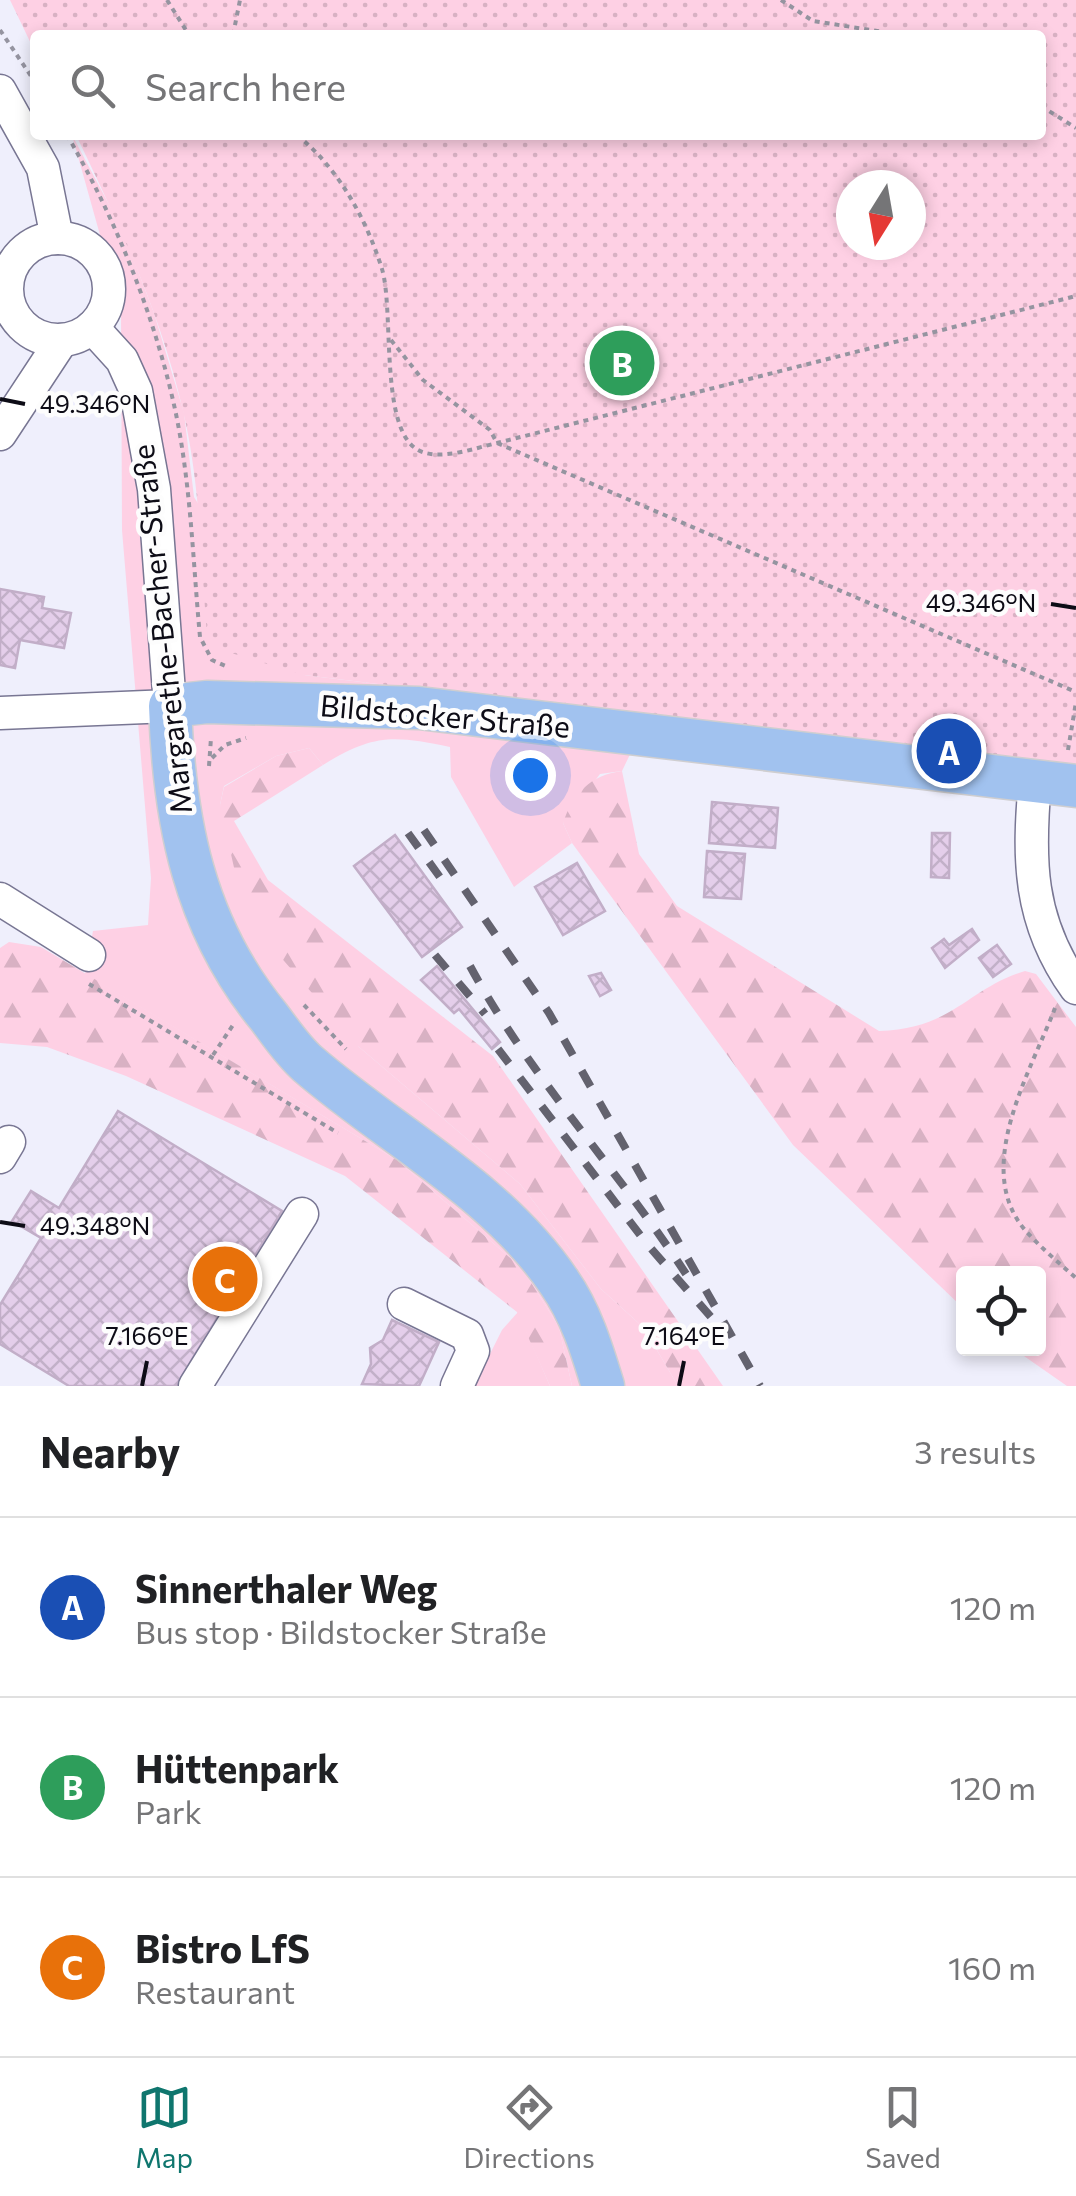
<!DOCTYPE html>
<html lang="en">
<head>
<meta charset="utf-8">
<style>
	:root { --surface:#fff; --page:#f2f2f2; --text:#202124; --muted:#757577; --line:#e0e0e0; --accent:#0f766e }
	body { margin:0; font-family:Commissioner,sans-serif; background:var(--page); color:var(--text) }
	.controls { position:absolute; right:30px; bottom:30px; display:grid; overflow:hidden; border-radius:10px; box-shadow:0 5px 15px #0003 }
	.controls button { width:90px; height:90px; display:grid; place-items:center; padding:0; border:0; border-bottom:2px solid var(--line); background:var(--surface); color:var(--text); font:50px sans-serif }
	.compass { position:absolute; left:836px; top:170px; width:90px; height:90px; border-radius:50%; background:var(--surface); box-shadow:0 5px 15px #0003; rotate:191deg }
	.you { position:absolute; left:530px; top:775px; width:35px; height:35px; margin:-25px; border:8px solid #fff; border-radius:50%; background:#1a73e8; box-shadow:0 0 0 15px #1a73e833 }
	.badge { display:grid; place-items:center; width:65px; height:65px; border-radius:50%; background:var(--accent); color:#fff; font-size:32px; font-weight:700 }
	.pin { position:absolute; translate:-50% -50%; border:5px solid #fff; box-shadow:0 2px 10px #0006 }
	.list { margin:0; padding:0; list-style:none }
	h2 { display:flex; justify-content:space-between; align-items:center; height:130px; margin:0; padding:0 40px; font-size:42px }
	h2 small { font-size:32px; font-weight:400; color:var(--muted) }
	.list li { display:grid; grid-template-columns:65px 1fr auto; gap:30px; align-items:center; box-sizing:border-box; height:180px; padding:0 40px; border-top:2px solid var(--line) }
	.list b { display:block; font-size:38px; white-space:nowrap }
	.list p { margin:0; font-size:32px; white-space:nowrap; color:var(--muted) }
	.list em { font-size:32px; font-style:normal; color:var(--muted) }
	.icon { flex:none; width:55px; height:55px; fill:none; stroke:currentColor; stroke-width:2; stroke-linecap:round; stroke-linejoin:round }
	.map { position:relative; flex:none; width:1076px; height:1386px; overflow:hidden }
	.search { position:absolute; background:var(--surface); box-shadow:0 5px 15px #0003; left:30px; right:30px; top:30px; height:110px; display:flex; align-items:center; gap:25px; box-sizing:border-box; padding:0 35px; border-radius:10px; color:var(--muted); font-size:38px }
	.sheet { height:670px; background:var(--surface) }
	nav { display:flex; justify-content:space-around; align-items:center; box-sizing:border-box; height:140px; border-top:2px solid var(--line); background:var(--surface); font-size:28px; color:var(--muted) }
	nav a { display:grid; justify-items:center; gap:5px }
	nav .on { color:var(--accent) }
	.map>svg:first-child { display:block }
	.grass { fill:#fed0e4 }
	.forest { fill:url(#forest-firs) }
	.park { fill:url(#park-dots); fill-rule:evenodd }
	.building { fill:url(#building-cross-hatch); stroke:#c2aec8; stroke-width:2.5 }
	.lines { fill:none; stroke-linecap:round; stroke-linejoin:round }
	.minor-casing { stroke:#787693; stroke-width:35 }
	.major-casing { stroke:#cfced0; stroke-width:45 }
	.path { stroke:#9594a0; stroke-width:4; stroke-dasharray:5 5; stroke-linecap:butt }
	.minor { stroke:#fff; stroke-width:32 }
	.major { stroke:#a1c2ef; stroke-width:42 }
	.rail { stroke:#63626e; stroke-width:8; stroke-dasharray:18 18; stroke-linecap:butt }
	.ticks { fill:none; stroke:#0d0c16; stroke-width:4 }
	.labels { text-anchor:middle; stroke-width:9; stroke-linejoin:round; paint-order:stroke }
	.street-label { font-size:30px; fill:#0d0c16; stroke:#fdfdfd }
	.ticks-label { font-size:25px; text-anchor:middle; fill:#0d0c16; stroke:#fdfdfd; stroke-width:9; stroke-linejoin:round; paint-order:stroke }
</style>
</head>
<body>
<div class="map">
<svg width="1076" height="1386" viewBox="0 0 1076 1386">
	<defs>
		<pattern id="forest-firs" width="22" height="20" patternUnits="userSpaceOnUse" patternTransform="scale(2.5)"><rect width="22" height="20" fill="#fed0e4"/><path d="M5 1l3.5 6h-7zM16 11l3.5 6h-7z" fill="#d8b1c3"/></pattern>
		<pattern id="park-dots" width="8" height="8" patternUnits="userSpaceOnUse" patternTransform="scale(2.5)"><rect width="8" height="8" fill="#fed0e4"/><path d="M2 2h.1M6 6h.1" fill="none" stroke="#d8b1c3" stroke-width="1.8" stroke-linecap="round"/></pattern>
		<pattern id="building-cross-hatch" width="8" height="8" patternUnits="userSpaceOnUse" patternTransform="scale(2.5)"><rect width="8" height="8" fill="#e4ceea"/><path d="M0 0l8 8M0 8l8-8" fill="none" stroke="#c2b0c8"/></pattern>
	</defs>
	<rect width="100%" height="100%" fill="#efeffc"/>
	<!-- grass -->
	<g class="grass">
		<path d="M72 135 122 229 154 313 184 413 194 497 304 675 648 717 622 771 600 774 563 823 572 843 514 887 451 777 450 747C393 735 373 734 323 765L309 748 276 756 224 786 220 805 359 1047 520 1184 601 1289 644 1328 678 1386H572L559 1327 522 1268 397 1160 85 974 93 931 148 925 151 878 122 530 121 310Z"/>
		<path d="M518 1312 550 1386H474L502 1330Z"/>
	</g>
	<!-- forest -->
	<g class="forest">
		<path d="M309 748 323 765 234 821 268 880 493 1056 723 1386H678L644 1328 601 1289 520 1184 359 1047 278 954 235 872 220 805 224 787 276 756Z"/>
		<path d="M622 771 639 854 677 906 879 1031C953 1029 968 988 1025 971L1036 974 1076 1027V1386H1067L1014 1349 1038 1348V1274H964L963 1308 793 1145 572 843 563 823C573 794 590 775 622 771Z"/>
		<path d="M9 942 41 947 397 1160 522 1268 559 1327 572 1386H550L517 1312 345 1176 126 1076 47 1047 0 1043V948Z"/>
	</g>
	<!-- park -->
	<path class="park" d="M10 0H1076V769L304 675 208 646C201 569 201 486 183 411 161 314 119 224 76 135H1041V35H35V52ZM851 185H911V245H851Z"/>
	<!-- building -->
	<g class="building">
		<path d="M0 589 44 597 42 608 71 613 64 648 20 640 15 668 0 665Z"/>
		<path d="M712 802 778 808 775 848 709 843Z"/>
		<path d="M932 833H950L949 878 931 877Z"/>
		<path d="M395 835 462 927 422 957 354 866Z"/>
		<path d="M707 851 745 854 741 899 704 897Z"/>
		<path d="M577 863 605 911 563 935 535 887Z"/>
		<path d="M972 929 979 940 945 968 932 948 944 939 949 945Z"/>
		<path d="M997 945 1011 964 993 977 979 958Z"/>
		<path d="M437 966 500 1042 492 1049 459 1009 454 1013 421 980Z"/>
		<path d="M601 973 611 990 600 996 589 976Z"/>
		<path d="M118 1111 282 1211 176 1386H69L0 1344V1305L41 1238 12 1221 31 1191 59 1208Z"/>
		<path d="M392 1320 439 1342 419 1386 362 1384 371 1364 370 1348 383 1340Z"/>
	</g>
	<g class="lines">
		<defs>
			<g id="minor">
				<path d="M0 91 43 168 57 238"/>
				<circle cx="58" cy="289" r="51"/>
				<path d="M0 434 62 340"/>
				<path d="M0 713 170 706 154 489 136 391 122 360 92 327"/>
				<path d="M1035 781C1028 858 1028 921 1076 988"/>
				<path d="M0 899 89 955"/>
				<path d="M0 1157 9 1142"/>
				<path d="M404 1304 467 1335 473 1351 457 1386"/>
				<path d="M195 1386 302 1214"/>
			</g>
			<path id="major" d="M603 1386C592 1350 581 1313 559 1282 497 1190 390 1135 308 1064 293 1051 281 1033 269 1017 194 926 174 821 170 706L207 702 419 708 1076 786"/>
		</defs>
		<!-- minor casing -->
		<use href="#minor" class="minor-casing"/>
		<!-- major casing -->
		<use href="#major" class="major-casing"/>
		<!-- path -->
		<g class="path">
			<path d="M167 0 189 35"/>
			<path d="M781 0 813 21 903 35"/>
			<path d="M0 30 35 82"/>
			<path d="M233 35 240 0"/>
			<path d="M1041 106 1076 128"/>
			<path d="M67 135C116 219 156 319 176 414 191 487 193 563 200 637L212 660 228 667"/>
			<path d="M297 135C338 168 366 218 382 269 394 309 380 423 415 448 435 463 475 448 497 443L1076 296"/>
			<path d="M391 340 423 380 490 430 497 443 1076 692"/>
			<path d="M1068 750 1076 702"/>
			<path d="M212 758 225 745 246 738"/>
			<path d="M209 766 211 738"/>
			<path d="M89 984 338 1133"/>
			<path d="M304 1005 346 1049"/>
			<path d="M1055 1008C1031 1071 972 1168 1025 1230 1040 1247 1059 1263 1076 1278"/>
			<path d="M213 1055 233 1025"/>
		</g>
		<!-- minor -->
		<use href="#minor" class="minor"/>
		<!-- major -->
		<use href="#major" class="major"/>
		<!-- rail -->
		<g class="rail">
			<path d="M424 830 549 1013 760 1386"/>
			<path d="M408 833 450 891"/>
			<path d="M435 955 485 1014"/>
			<path d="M470 966C530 1077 617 1168 686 1274"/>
			<path d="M498 1049 647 1244 711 1317"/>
		</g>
	</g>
	<!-- ticks -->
	<path class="ticks" d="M0 399 25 404M1051 604 1076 608M0 1222 25 1226M142 1386 147 1361M679 1386 684 1361"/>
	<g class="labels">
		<!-- street labels -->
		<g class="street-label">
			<text transform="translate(163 629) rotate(-96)" y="10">Margarethe-Bacher-Straße</text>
			<text transform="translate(445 717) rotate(5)" y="10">Bildstocker Straße</text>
		</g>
	</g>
	<g class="ticks-label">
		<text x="95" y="413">49.346°N</text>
		<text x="981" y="612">49.346°N</text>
		<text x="95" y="1235">49.348°N</text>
		<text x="147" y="1345">7.166°E</text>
		<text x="684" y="1345">7.164°E</text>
	</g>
</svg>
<div class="controls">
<button><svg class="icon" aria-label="locate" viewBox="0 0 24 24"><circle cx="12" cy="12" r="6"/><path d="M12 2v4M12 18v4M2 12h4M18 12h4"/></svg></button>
</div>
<svg class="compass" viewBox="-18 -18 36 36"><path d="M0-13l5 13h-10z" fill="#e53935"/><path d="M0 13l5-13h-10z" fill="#757577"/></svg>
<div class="you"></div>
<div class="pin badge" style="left:949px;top:751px;background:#1a4fb4">A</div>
<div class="pin badge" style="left:622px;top:363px;background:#2e9e5b">B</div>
<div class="pin badge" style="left:225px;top:1279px;background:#e8710a">C</div>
<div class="search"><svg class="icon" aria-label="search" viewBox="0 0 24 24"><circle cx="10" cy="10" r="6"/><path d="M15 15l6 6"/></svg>Search here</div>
</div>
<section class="sheet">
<h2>Nearby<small>3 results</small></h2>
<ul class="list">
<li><span class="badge" style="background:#1a4fb4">A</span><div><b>Sinnerthaler Weg</b><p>Bus stop · Bildstocker Straße</p></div><em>120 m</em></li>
<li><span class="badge" style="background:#2e9e5b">B</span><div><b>Hüttenpark</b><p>Park</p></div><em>120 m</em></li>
<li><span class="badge" style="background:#e8710a">C</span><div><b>Bistro LfS</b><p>Restaurant</p></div><em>160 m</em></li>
</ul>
</section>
<nav>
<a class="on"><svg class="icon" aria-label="map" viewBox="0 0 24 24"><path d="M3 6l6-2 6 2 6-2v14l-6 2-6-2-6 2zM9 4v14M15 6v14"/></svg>Map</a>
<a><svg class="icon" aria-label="directions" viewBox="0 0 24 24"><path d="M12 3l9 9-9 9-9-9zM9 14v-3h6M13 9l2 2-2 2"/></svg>Directions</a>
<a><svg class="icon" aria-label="saved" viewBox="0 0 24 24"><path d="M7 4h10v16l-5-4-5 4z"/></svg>Saved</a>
</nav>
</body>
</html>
